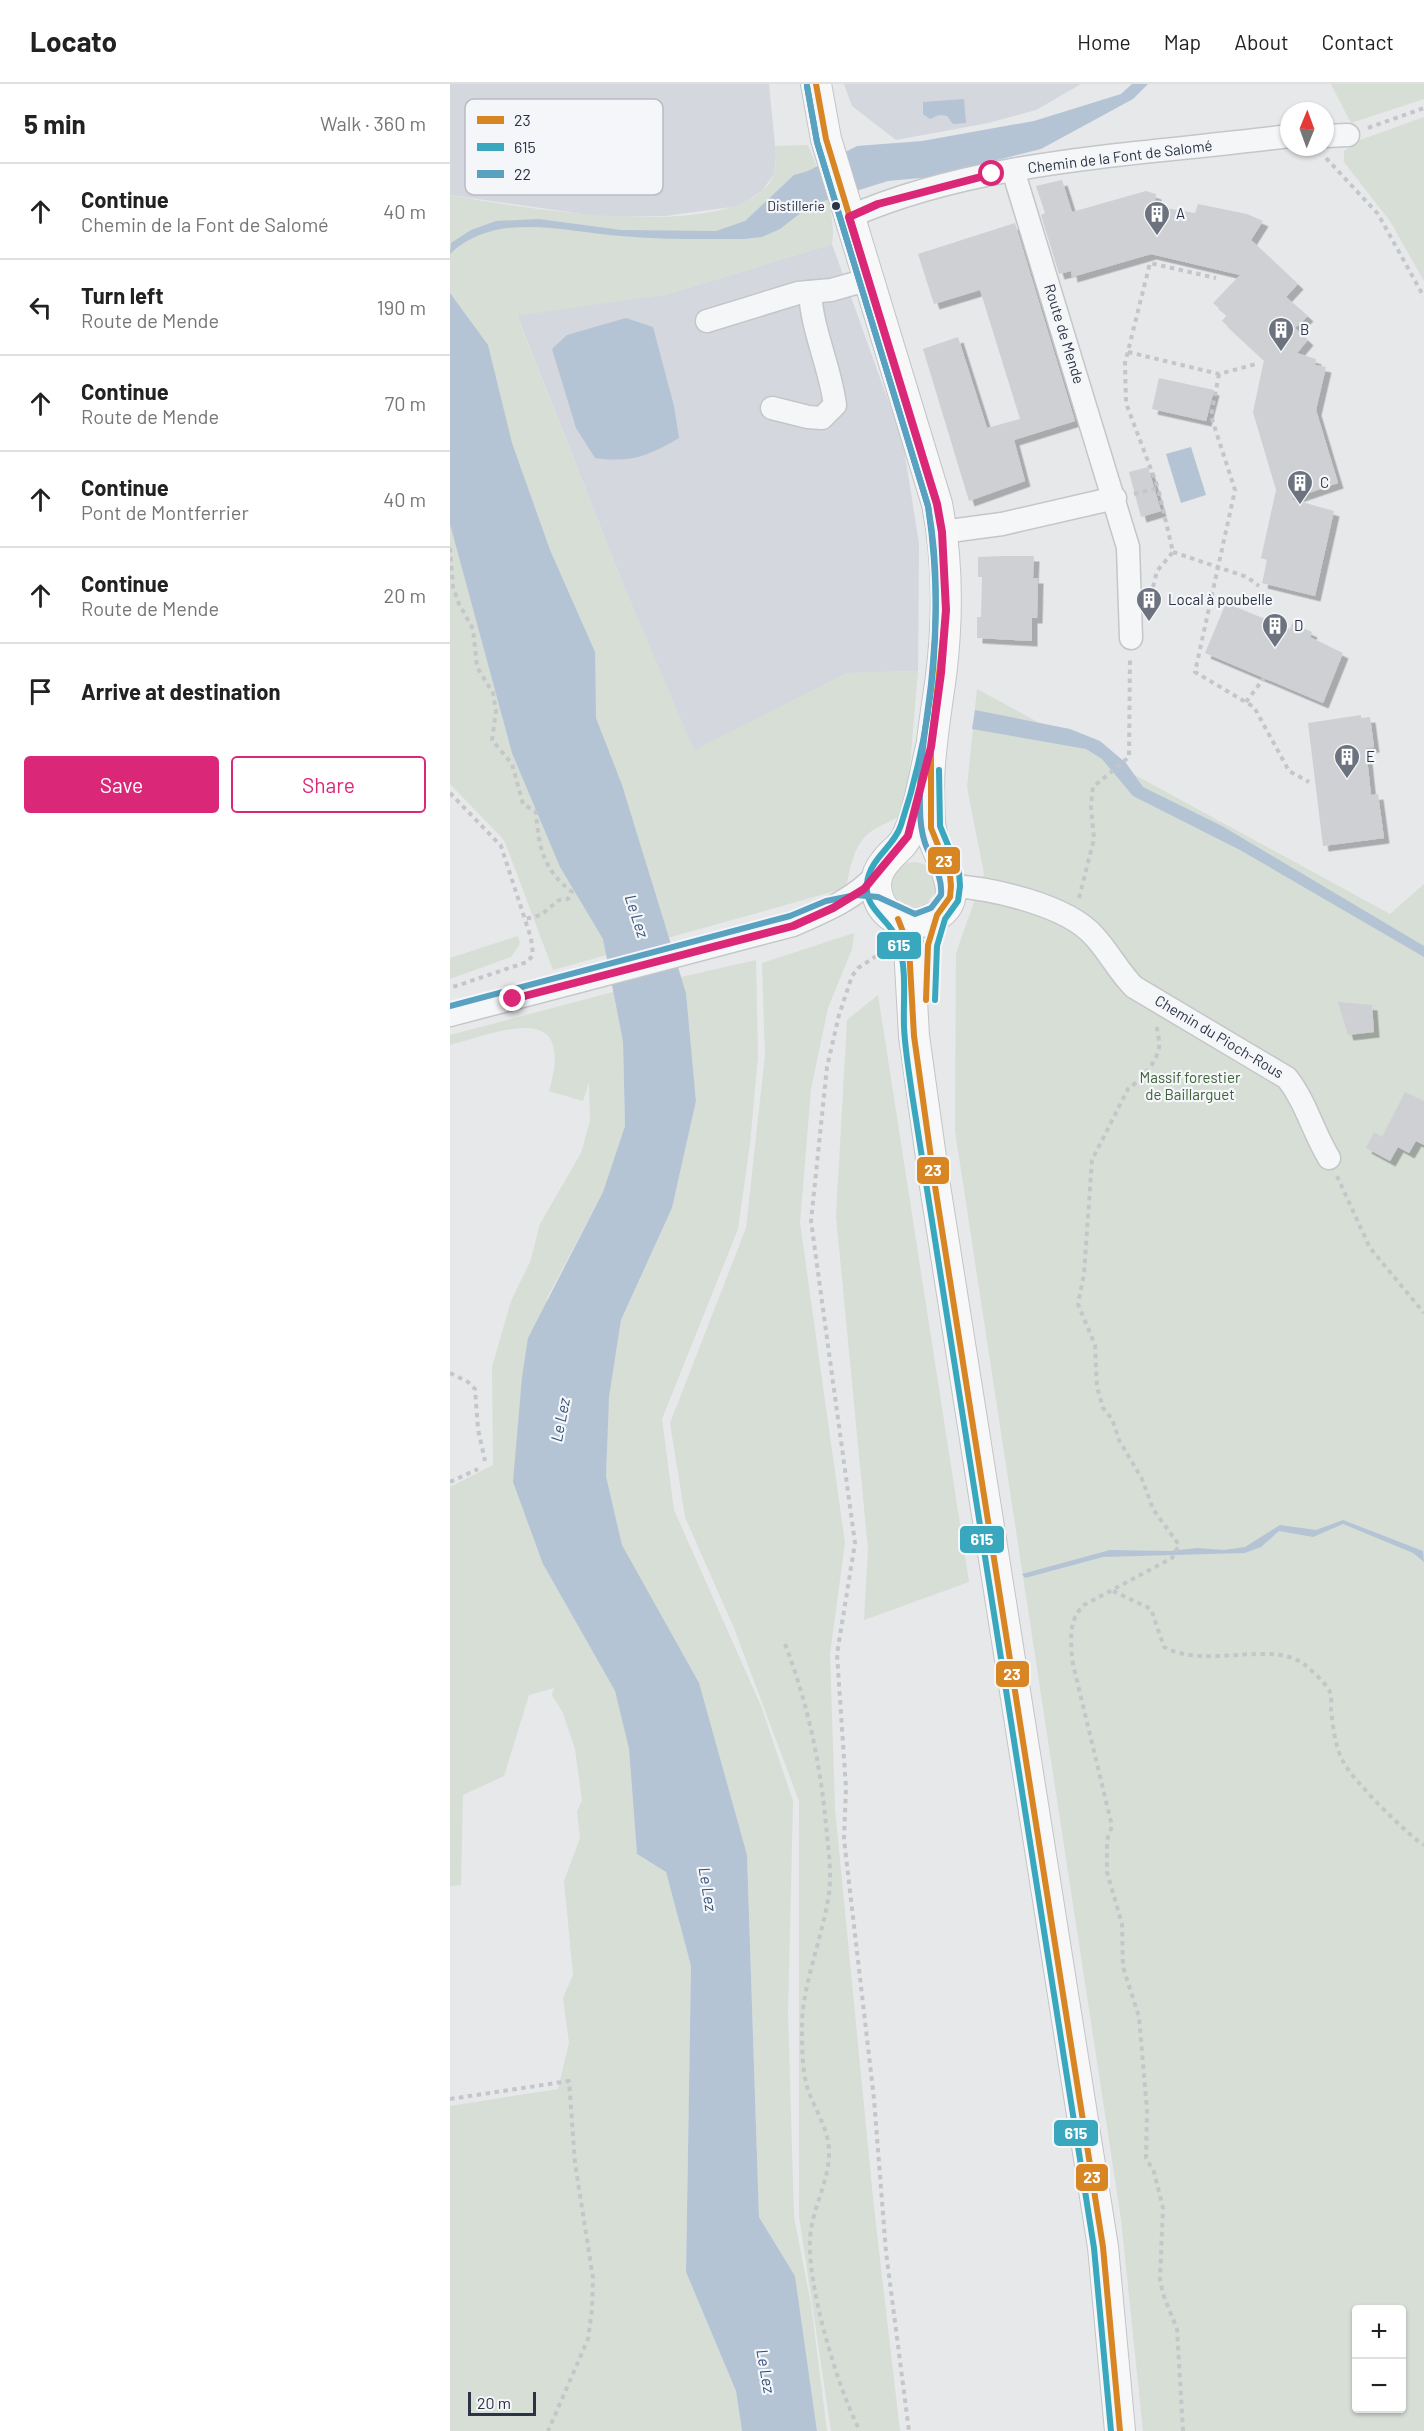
<!DOCTYPE html>
<html lang="en">
<head>
<meta charset="utf-8">
<style>
	:root { --surface:#fff; --page:#f2f2f2; --text:#222; --muted:#767676; --line:#e0e0e0; --accent:#db2777 }
	body { margin:0; font-family:Barlow,sans-serif; background:var(--page); color:var(--text) }
	.controls { position:absolute; right:18px; bottom:18px; display:grid; overflow:hidden; border-radius:6px; box-shadow:0 2px 4px #0004 }
	.controls button { width:54px; height:54px; display:grid; place-items:center; padding:0; border:0; border-bottom:2px solid var(--line); background:var(--surface); color:var(--text); font:30px sans-serif }
	.compass { position:absolute; left:830px; top:18px; width:54px; height:54px; border-radius:50%; background:var(--surface); box-shadow:0 2px 4px #0004; rotate:1deg }
	.scale { position:absolute; left:18px; bottom:15px; width:68px; box-sizing:border-box; padding-left:6px; border:3px solid #2b3445; border-top:0; font-size:16px; line-height:21px; white-space:nowrap; color:#2b3445; -webkit-text-stroke:4px #f4f6f9; paint-order:stroke }
	.stop { position:absolute; width:18px; height:18px; margin:-14px; border:4px solid #db2777; border-radius:50%; background:#fff }
	.stop.end { background:#db2777; border-color:#fff; box-shadow:0 2px 6px #0008 }
	.list { margin:0; padding:0; list-style:none }
	h2 { display:flex; justify-content:space-between; align-items:center; height:78px; margin:0; padding:0 24px; font-size:26px }
	h2 small { font-size:20px; font-weight:400; color:var(--muted) }
	.list li { display:grid; grid-template-columns:39px 1fr auto; gap:18px; align-items:center; box-sizing:border-box; height:96px; padding:0 24px; border-top:2px solid var(--line) }
	.list b { display:block; font-size:22px; white-space:nowrap }
	.list p { margin:0; font-size:20px; white-space:nowrap; color:var(--muted) }
	.list em { font-size:20px; font-style:normal; color:var(--muted) }
	.actions { display:flex; gap:12px; padding:18px 24px }
	.actions a { flex:1; padding:14px 0; border:2px solid var(--accent); border-radius:6px; text-align:center; font-size:21px; color:var(--accent) }
	.actions .main { background:var(--accent); color:#fff }
	.icon { flex:none; width:33px; height:33px; fill:none; stroke:currentColor; stroke-width:2; stroke-linecap:round; stroke-linejoin:round }
	.map { position:relative; flex:none; width:974px; height:2347px; overflow:hidden }
	header { display:flex; align-items:center; gap:36px; box-sizing:border-box; height:84px; padding:0 30px; background:var(--surface); border-bottom:2px solid var(--line) }
	header strong { font-size:28px }
	nav { display:flex; gap:33px; margin-inline-start:auto; font-size:21px }
	main { display:flex }
	aside { flex:1; background:var(--surface) }
	.map>svg:first-child { display:block }
	.built { fill:#d4d7dd }
	.green { fill:#d6ded6; fill-rule:evenodd }
	.water { fill:#b4c4d5 }
	.building { fill:#ced0d3; filter:url(#shadow) }
	.lines { fill:none; stroke-linecap:round; stroke-linejoin:round }
	.minor-casing { stroke:#c4c6c8; stroke-width:25 }
	.major-casing { stroke:#c2c5c8; stroke-width:32 }
	.path { stroke:#c5c6ca; stroke-width:4; stroke-dasharray:4.5 4.5; stroke-linecap:butt }
	.minor { stroke:#f5f6f7; stroke-width:22 }
	.major { stroke:#f8f8f8; stroke-width:30 }
	.bus-1-casing { stroke:#f4f6f9; stroke-width:10 }
	.bus-2-casing { stroke:#f4f6f9; stroke-width:10 }
	.bus-3-casing { stroke:#f4f6f9; stroke-width:10 }
	.bus-1 { stroke:#d88623; stroke-width:6 }
	.bus-2 { stroke:#39a7be; stroke-width:6 }
	.bus-3 { stroke:#59a1c1; stroke-width:6 }
	.route { stroke:#db2777; stroke-width:8 }
	.bus-dot { fill:#2b3445; stroke:#f4f6f9; stroke-width:2 }
	.labels { text-anchor:middle; stroke-width:4.5; stroke-linejoin:round; paint-order:stroke }
	.bus-label { font-size:14px; fill:#2b3445; stroke:#f4f6f9; text-anchor:end }
	.street-label { font-size:15px; fill:#2b3445; stroke:#f4f6f9 }
	.poi-label { font-size:15px; fill:#2b3445; stroke:#f4f6f9; text-anchor:start }
	.park-label { font-size:15px; fill:#3f6138; stroke:#f4f6f9 }
	.water-label { font-size:16px; font-style:italic; fill:#34527a; stroke:#f4f6f9 }
	.key { fill:#f4f6f9; stroke:#b8bcc3; stroke-width:1.5 }
	.key-label { font-size:16px; fill:#2b3445 }
	.line-badge { stroke:#f4f6f9; stroke-width:2 }
	.badge-label { font-size:16px; text-anchor:middle; font-weight:bold; fill:#fff }
</style>
</head>
<body>
<header>
<strong>Locato</strong>
<nav><a>Home</a><a>Map</a><a>About</a><a>Contact</a></nav>
</header>
<main>
<aside>
<h2>5 min<small>Walk · 360 m</small></h2>
<ul class="list">
<li><svg class="icon" aria-label="ahead" viewBox="0 0 24 24"><path d="M12 20V5M6 11l6-6 6 6"/></svg><div><b>Continue</b><p>Chemin de la Font de Salomé</p></div><em>40 m</em></li>
<li><svg class="icon" aria-label="left" viewBox="0 0 24 24"><path d="M17 20v-9H6M10 6l-5 5 5 5"/></svg><div><b>Turn left</b><p>Route de Mende</p></div><em>190 m</em></li>
<li><svg class="icon" aria-label="ahead" viewBox="0 0 24 24"><path d="M12 20V5M6 11l6-6 6 6"/></svg><div><b>Continue</b><p>Route de Mende</p></div><em>70 m</em></li>
<li><svg class="icon" aria-label="ahead" viewBox="0 0 24 24"><path d="M12 20V5M6 11l6-6 6 6"/></svg><div><b>Continue</b><p>Pont de Montferrier</p></div><em>40 m</em></li>
<li><svg class="icon" aria-label="ahead" viewBox="0 0 24 24"><path d="M12 20V5M6 11l6-6 6 6"/></svg><div><b>Continue</b><p>Route de Mende</p></div><em>20 m</em></li>
<li><svg class="icon" aria-label="arrive" viewBox="0 0 24 24"><path d="M6 21V4h12l-3 4 3 4H6"/></svg><div><b>Arrive at destination</b></div></li>
</ul>
<div class="actions"><a class="main">Save</a><a>Share</a></div>
</aside>
<div class="map">
<svg width="974" height="2347" viewBox="0 0 974 2347">
	<defs>
		<filter id="shadow"><feDropShadow dx="5.5" dy="5.5" stdDeviation="0" flood-color="#0004"/></filter>
	</defs>
	<rect width="100%" height="100%" fill="#e6e8ea"/>
	<!-- built -->
	<g class="built">
		<path d="M0 0H319L326 72 324 90 312 107 289 122 215 132 153 133 0 111Z"/>
		<path d="M394 0H631L586 26 538 39 446 56 402 22Z"/>
		<path d="M382 160 453 358 469 460 468 587 398 589 244 667 173 500 67 231 218 210Z"/>
	</g>
	<!-- green -->
	<g class="green">
		<path d="M881 0H974V15L901 39Z"/>
		<path d="M974 33V197L940 137 894 78V67L910 56Z"/>
		<path d="M358 61C370 90 387 128 382 160L218 210 67 232 173 500 244 666 398 589 468 587 456 728C443 737 435 739 423 746 404 758 400 784 396 804L103 886 54 756 0 700V111C65 123 278 160 320 98 327 88 326 74 325 62Z"/>
		<path d="M527 605 940 830 974 800V2347H693L671 2135 505 1047 506 869 534 790 517 703ZM906 2226H952V2324H906Z"/>
		<circle cx="464" cy="800" r="22"/>
		<path d="M404 849 402 865 378 924 361 1005 350 1139 395 1459 380 1570 385 1725 424 2124 450 2347H381L349 2132V1717L284 1544 235 1433 220 1339 296 1144 315 971 312 879Z"/>
		<path d="M68 852 70 860 61 873 0 895V874Z"/>
		<path d="M306 876 308 973 300 1060 288 1145 212 1335 224 1426 311 1622 343 1717 338 1928 344 2133 361 2220 377 2347H367L345 2192 309 2133 297 1771 172 1461 156 1392 158 1317 171 1236 222 1124 246 1017 236 909 231 893Z"/>
		<path d="M163 908 173 958 175 1042 153 1108 97 1214 93 1480 165 1607 179 1665 187 1770 216 1788 241 1882 236 2188 286 2307 292 2347H0V2022L108 2005 119 1959 113 1914 123 1891 114 1797 130 1754 127 1727 132 1717 125 1665 113 1629 102 1611 104 1604 79 1611 54 1692 13 1711 11 1801 0 1802V1403L43 1381 42 1283 61 1217 80 1178 90 1140 131 1069 140 1037 139 998 133 1017 99 1007C126 916 54 946 0 961V951Z"/>
		<path d="M428 911 519 1498 414 1536 418 1465 386 1132 397 936Z"/>
	</g>
	<!-- water -->
	<g class="water">
		<path d="M682 0H698L683 15 591 65 481 93 438 97 361 121 330 145 312 153 294 155C253 155 212 156 171 152 115 148 46 126 0 170L1 159 21 146 46 137 89 135 171 146 266 147 295 137 344 91 358 87 407 62 472 57 584 37 671 10Z"/>
		<path d="M514 15 516 39 503 40 497 32 489 31 480 35 473 30V18Z"/>
		<path d="M0 209 38 261 62 359 100 466 145 568 146 634 172 701 236 909 246 1017 222 1124 171 1236 159 1313 156 1392 172 1461 249 1599 297 1771 309 2133 345 2192 367 2347H292L286 2307 236 2188 241 1882 216 1788 187 1770 179 1665 165 1607 93 1480 63 1398 72 1293 78 1254 153 1108 175 1042 173 958 153 855 110 783 62 669 0 440Z"/>
		<path d="M176 234 203 243 224 322 229 354C199 372 181 379 145 374L126 344 102 265 117 251Z"/>
		<path d="M741 363 756 411 731 419 716 370Z"/>
		<path d="M525 626 620 645 650 657 676 679 693 703 772 742 974 862V873L790 766 683 712 652 675 636 665 522 645Z"/>
		<path d="M893 1436 973 1467 974 1478 963 1469 893 1440 863 1453 829 1447 811 1463 795 1469 653 1473 575 1494 572 1490 660 1466 720 1467 747 1464 774 1466 795 1463 830 1441 866 1446Z"/>
	</g>
	<!-- building -->
	<g class="building">
		<path d="M612 96 622 128 696 107 706 110 704 122 745 129 748 120 797 130 813 137 801 156 848 200 836 213 858 232 845 244 858 256 847 269 866 275 865 281 876 283 866 326 888 399 841 415 884 427 865 512 812 499 817 476 811 474 826 406 803 328 814 276 772 237 777 231 763 219 790 191 701 170 622 193 621 187 609 190 591 131 595 129 586 102Z"/>
		<path d="M565 139 625 337 564 356 575 397 519 417 473 265 508 253 537 344 570 335 530 206 484 220 468 170Z"/>
		<path d="M709 294 764 306 756 337 702 325Z"/>
		<path d="M698 383 711 427 691 433 679 388Z"/>
		<path d="M553 472H584L583 494H588L587 534H582V557L527 554V533H531L532 493H528V473Z"/>
		<path d="M776 519 840 545 842 539 862 548 860 553 893 569 873 619 755 569Z"/>
		<path d="M911 631V634L920 633 924 663 916 664 921 711 928 710 934 754 873 762 858 639Z"/>
		<path d="M888 918 922 921 924 948 898 951Z"/>
		<path d="M955 1008 974 1017V1061L966 1057 959 1069 948 1063 940 1077 916 1064 924 1048 932 1053Z"/>
	</g>
	<g class="lines">
		<defs>
			<g id="minor">
				<path d="M875 52 898 51"/>
				<path d="M563 86 678 463 681 554"/>
				<path d="M399 133C533 74 695 71 839 52"/>
				<path d="M257 237 348 209 381 206 420 195"/>
				<path d="M322 324 358 333 372 334 385 321C380 282 362 247 360 208"/>
				<path d="M492 448 552 440 665 414"/>
				<path d="M501 802C541 804 617 821 644 852 659 868 668 887 684 903L837 994C856 1018 863 1048 879 1074"/>
				<path d="M0 931 343 841C375 827 405 815 428 789"/>
			</g>
			<g id="major">
				<path d="M366 0 376 55 487 420C498 476 498 535 491 592 486 629 479 667 479 704 480 721 478 739 483 754 492 781 521 818 478 836 466 841 454 839 443 833 425 821 420 795 435 778 442 768 454 762 458 750 470 724 474 691 481 663"/>
				<path d="M448 835 459 863 464 952 485 1102 653 2163 670 2347"/>
			</g>
		</defs>
		<!-- minor casing -->
		<use href="#minor" class="minor-casing"/>
		<!-- major casing -->
		<use href="#major" class="major-casing"/>
		<!-- path -->
		<g class="path">
			<path d="M918 44 974 24"/>
			<path d="M876 74 928 130 974 213"/>
			<path d="M678 268 769 290 806 280"/>
			<path d="M769 290 761 332 785 406 745 588 804 623 839 687 859 698"/>
			<path d="M684 410 708 404 676 319 675 279 700 179 766 194"/>
			<path d="M0 464 3 503 9 520 23 545 27 583 43 609 46 627 42 656 62 680 73 720 86 728C89 764 92 784 122 808L118 815 109 816 91 831 75 835"/>
			<path d="M723 468 797 493 809 502"/>
			<path d="M703 503 707 487 723 468 708 404"/>
			<path d="M796 618 814 594"/>
			<path d="M0 709 51 762 81 854 83 871 77 878 0 904"/>
			<path d="M629 814 644 755 641 722 643 703 679 673 680 573"/>
			<path d="M434 867 408 884 402 892 389 931 377 983 361 1137 405 1459 387 1570 396 1704 394 1755 424 2015 436 2168 459 2347"/>
			<path d="M707 943C707 949 710 957 709 963 707 979 690 996 678 1005L642 1076 634 1190 628 1220 645 1261 647 1303 653 1324 662 1335 669 1356 692 1395 703 1425 729 1461 722 1474 634 1521C618 1536 621 1555 622 1576L662 1742 657 1756V1788L672 1840 673 1883 689 1933 697 2026 696 2074 704 2088 713 2124 710 2195 713 2210 727 2245 733 2347"/>
			<path d="M887 1092 920 1164 974 1229"/>
			<path d="M0 1289 18 1298 25 1305 28 1345 35 1377"/>
			<path d="M0 1398 28 1385"/>
			<path d="M663 1507 701 1525 714 1563C756 1586 823 1555 855 1581 862 1587 877 1600 880 1608 882 1613 881 1621 881 1626 883 1643 885 1664 894 1679 902 1695 958 1752 974 1761"/>
			<path d="M335 1560C358 1620 370 1678 376 1741 378 1763 382 1788 379 1809 373 1853 352 1900 352 1943 352 1963 352 1987 358 2006 366 2028 380 2047 379 2071 378 2100 362 2125 360 2154 357 2202 388 2305 410 2347"/>
			<path d="M0 2015 119 1997 125 2079 143 2194 142 2225 138 2255 98 2347"/>
		</g>
		<!-- minor -->
		<use href="#minor" class="minor"/>
		<!-- major -->
		<use href="#major" class="major"/>
		<defs>
			<g id="bus-1">
				<path d="M366 0 376 55 487 420 492 448 496 526 481 663V744L500 791 501 802 500 813 487 831 478 861 476 916"/>
				<path d="M448 835 459 863 464 952 485 1102 653 2163 670 2347"/>
			</g>
			<g id="bus-2">
				<path d="M357 2 367 58 478 422C494 528 485 639 451 741 444 763 420 774 417 799 414 828 441 833 449 861 457 887 453 916 454 943 455 965 459 988 462 1010L644 2164 661 2347"/>
				<path d="M485 916 487 862 495 835 508 817 510 802 509 788 490 742 489 686"/>
			</g>
			<path id="bus-3" d="M0 922 340 832 376 817 406 811 428 813 465 830 481 824 491 811C493 792 481 776 475 759 471 747 470 735 470 723 469 681 476 641 481 600 487 540 489 482 478 422L367 58 357 2"/>
		</defs>
		<!-- bus-1 casing -->
		<use href="#bus-1" class="bus-1-casing"/>
		<!-- bus-2 casing -->
		<use href="#bus-2" class="bus-2-casing"/>
		<!-- bus-3 casing -->
		<use href="#bus-3" class="bus-3-casing"/>
		<!-- bus-1 -->
		<use href="#bus-1" class="bus-1"/>
		<!-- bus-2 -->
		<use href="#bus-2" class="bus-2"/>
		<!-- bus-3 -->
		<use href="#bus-3" class="bus-3"/>
	</g>
	<g class="lines">
		<!-- route -->
		<path class="route" d="M63 915 343 842 383 824 414 805 458 752 481 663 491 589 496 526 492 448 487 420 399 133 428 120 542 90"/>
	</g>
	<!-- icons -->
	<defs>
		<symbol id="building-pin" viewBox="-11 -11 22 30"><path d="M0 17L-7.5 6A9.5 9.5 0 1 1 7.5 6Z" fill="#6c737f" stroke="#f4f6f9"/><path d="M-4-6H4V6H1V3H-1V6H-4ZM-2.5-4.3h1.7v1.8h-1.7ZM.8-4.3h1.7v1.8H.8ZM-2.5-1h1.7V.8h-1.7ZM.8-1h1.7V.8H.8Z" fill="#fff"/></symbol>
	</defs>
	<g fill-rule="evenodd">
		<use href="#building-pin" x="692" y="115" width="30" height="40"/>
		<use href="#building-pin" x="816" y="231" width="30" height="40"/>
		<use href="#building-pin" x="835" y="384" width="30" height="40"/>
		<use href="#building-pin" x="684" y="501" width="30" height="40"/>
		<use href="#building-pin" x="810" y="527" width="30" height="40"/>
		<use href="#building-pin" x="882" y="658" width="30" height="40"/>
	</g>
	<!-- markers -->
	<circle class="bus-dot" cx="386" cy="122" r="5"/>
	<g class="labels">
		<!-- bus labels -->
		<g class="bus-label">
			<text x="375" y="127">Distillerie</text>
		</g>
		<!-- street labels -->
		<g class="street-label">
			<text transform="translate(670 73) rotate(-7)" y="5">Chemin de la Font de Salomé</text>
			<text transform="translate(614 250) rotate(73)" y="5">Route de Mende</text>
			<text transform="translate(769 953) rotate(31)" y="5">Chemin du Pioch-Rous</text>
		</g>
		<!-- poi labels -->
		<g class="poi-label">
			<text x="726" y="135">A</text>
			<text x="850" y="251">B</text>
			<text x="870" y="404">C</text>
			<text x="718" y="521">Local à poubelle</text>
			<text x="844" y="547">D</text>
			<text x="916" y="678">E</text>
		</g>
		<!-- park labels -->
		<g class="park-label">
			<text x="740" y="999">Massif forestier<tspan x="740" dy="17">de Baillarguet</tspan></text>
		</g>
		<!-- water labels -->
		<g class="water-label">
			<text transform="translate(187 832) rotate(72)" y="6">Le Lez</text>
			<text transform="translate(110 1336) rotate(-79)" y="6">Le Lez</text>
			<text transform="translate(258 1805) rotate(81)" y="6">Le Lez</text>
			<text transform="translate(316 2287) rotate(80)" y="6">Le Lez</text>
		</g>
	</g>
	<!-- legend -->
	<rect x="15" y="15" width="198" height="96" rx="9" class="key"/>
	<rect x="27" y="32" width="27" height="8" fill="#d88623"/>
	<rect x="27" y="59" width="27" height="8" fill="#39a7be"/>
	<rect x="27" y="86" width="27" height="8" fill="#59a1c1"/>
	<g class="key-label">
		<text x="64" y="42">23</text>
		<text x="64" y="69">615</text>
		<text x="64" y="96">22</text>
	</g>
	<g class="line-badge">
		<rect x="477" y="762" width="34" height="29" rx="6" fill="#d88623"/>
		<rect x="426" y="847" width="46" height="29" rx="6" fill="#39a7be"/>
		<rect x="466" y="1072" width="34" height="29" rx="6" fill="#d88623"/>
		<rect x="509" y="1441" width="46" height="29" rx="6" fill="#39a7be"/>
		<rect x="545" y="1576" width="35" height="28" rx="6" fill="#d88623"/>
		<rect x="603" y="2035" width="46" height="28" rx="6" fill="#39a7be"/>
		<rect x="625" y="2079" width="34" height="29" rx="6" fill="#d88623"/>
	</g>
	<g class="badge-label">
		<text x="494" y="783">23</text>
		<text x="449" y="867">615</text>
		<text x="483" y="1092">23</text>
		<text x="532" y="1461">615</text>
		<text x="562" y="1596">23</text>
		<text x="626" y="2055">615</text>
		<text x="642" y="2099">23</text>
	</g>
</svg>
<div class="controls">
<button>+</button>
<button>−</button>
</div>
<svg class="compass" viewBox="-18 -18 36 36"><path d="M0-13l5 13h-10z" fill="#e53935"/><path d="M0 13l5-13h-10z" fill="#767676"/></svg>
<div class="scale">20 m</div>
<div class="stop" style="left:542px;top:90px"></div>
<div class="stop end" style="left:63px;top:915px"></div>
</div>
</main>
</body>
</html>
